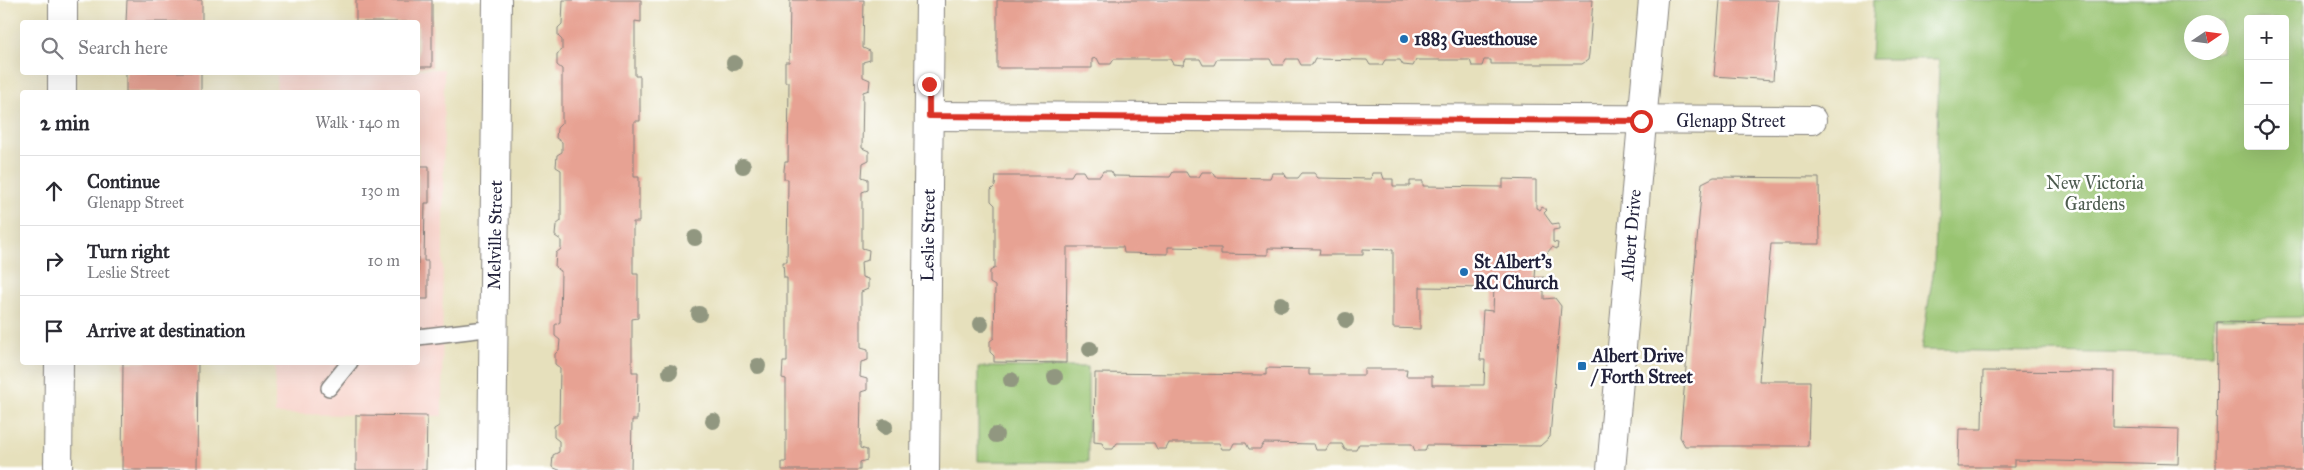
<!DOCTYPE html>
<html lang="en">
<head>
<meta charset="utf-8">
<style>
	:root { --surface:#fff; --page:#f7f7f7; --text:#2b2b33; --muted:#7c7c81; --line:#e1e1e2 }
	body { margin:0; font-family:"IM FELL Great Primer",serif; background:var(--page); color:var(--text) }
	.controls { position:absolute; right:15px; top:15px; display:grid; overflow:hidden; border-radius:5px; box-shadow:0 5px 20px #0002 }
	.controls button { width:45px; height:45px; display:grid; place-items:center; padding:0; border:0; border-bottom:1px solid var(--line); background:var(--surface); color:var(--text); font:25px sans-serif }
	.compass { position:absolute; left:2184px; top:15px; width:45px; height:45px; border-radius:50%; background:var(--surface); box-shadow:0 5px 20px #0002; rotate:77deg }
	.stop { position:absolute; width:15px; height:15px; margin:-11px; border:4px solid #d93025; border-radius:50%; background:#fff }
	.stop.end { background:#d93025; border-color:#fff; box-shadow:0 1px 5px #0008 }
	.list { margin:0; padding:0; list-style:none }
	h2 { display:flex; justify-content:space-between; align-items:center; height:65px; margin:0; padding:0 20px; font-size:21px }
	h2 small { font-size:16px; font-weight:400; color:var(--muted) }
	.list li { display:grid; grid-template-columns:32px 1fr auto; gap:15px; align-items:center; box-sizing:border-box; height:70px; padding:0 20px; border-top:1px solid var(--line) }
	.list b { display:block; font-size:19px; white-space:nowrap }
	.list p { margin:0; font-size:16px; white-space:nowrap; color:var(--muted) }
	.list em { font-size:16px; font-style:normal; color:var(--muted) }
	.icon { flex:none; width:28px; height:28px; fill:none; stroke:currentColor; stroke-width:2; stroke-linecap:round; stroke-linejoin:round }
	.map { position:relative; flex:none; width:2304px; height:470px; overflow:hidden }
	.search { position:absolute; background:var(--surface); box-shadow:0 5px 20px #0002; left:20px; top:20px; width:400px; height:55px; display:flex; align-items:center; gap:12px; box-sizing:border-box; padding:0 18px; border-radius:5px; color:var(--muted); font-size:19px }
	.panel { position:absolute; background:var(--surface); box-shadow:0 5px 20px #0002; left:20px; top:90px; width:400px; height:275px; border-radius:5px }
	.map>svg:first-child { display:block }
	.built { fill:#f7d1c8 }
	.green { fill:#99c471; stroke:#5e7356; fill-rule:evenodd }
	.building { fill:#e7a293 }
	.lines { fill:none; stroke-linecap:round; stroke-linejoin:round }
	.service-casing { stroke:#84817c; stroke-width:18 }
	.minor-casing { stroke:#84817c; stroke-width:30 }
	.tertiary-casing { stroke:#84817c; stroke-width:30 }
	.service { stroke:#fff; stroke-width:15 }
	.minor { stroke:#fff; stroke-width:28 }
	.tertiary { stroke:#fff; stroke-width:28 }
	.tree { fill:#919780 }
	.route { stroke:#d93025; stroke-width:6 }
	.poi-dot { fill:#1f6fb2; stroke:#fff; stroke-width:2 }
	.labels { text-anchor:middle; stroke-width:5; stroke-linejoin:round; paint-order:stroke }
	.poi-label { font-size:18px; font-weight:bold; fill:#22223b; stroke:#fff; text-anchor:start }
	.street-label { font-size:18px; fill:#22223b; stroke:#fff }
	.park-label { font-size:18px; fill:#4c5b4e; stroke:#fff }
</style>
</head>
<body>
<div class="map">
<svg width="2304" height="470" viewBox="0 0 2304 470">
	<rect width="100%" height="100%" fill="#fff"/>
	<filter id="ink" filterUnits="userSpaceOnUse"><feTurbulence type="fractalNoise" baseFrequency=".02" numOctaves="2"/><feDisplacementMap in="SourceGraphic" scale="10" xChannelSelector="R" yChannelSelector="G"/><feConvolveMatrix kernelMatrix="1 2 1 2 8 2 1 2 1" color-interpolation-filters="sRGB"/></filter>
	<filter id="wash" filterUnits="userSpaceOnUse"><feTurbulence type="fractalNoise" baseFrequency=".0096" numOctaves="4" result="noise"/><feDisplacementMap in="SourceGraphic" scale="20" xChannelSelector="R" yChannelSelector="G"/><feGaussianBlur stdDeviation="1.12" result="paint"/><feColorMatrix in="noise" values="0 0 0 0 0 0 0 0 0 0 0 0 0 0 0 0 0 1.4 0 .05"/><feComposite in="paint" operator="in"/></filter>
	<g filter="url(#wash)">
		<rect width="100%" height="100%" fill="#e6e0bc"/>
		<!-- built -->
		<path class="built" d="M418 69H444L442 416 275 414V363L418 362V92H276L277 73 418 72Z"/>
		<!-- green -->
		<g class="green">
			<path d="M1874 0H2304V317L2214 318 2213 355 1921 350 1934 268 1939 59H1871ZM2248 19H2285V146H2248ZM2192 22H2222V52H2192Z"/>
			<path d="M978 367H1088V462L978 461Z"/>
		</g>
		<g id="blocks">
			<!-- building -->
			<g class="building">
				<path d="M127 0H202V22H126Z"/>
				<path d="M356 0H432V67H418V22H356Z"/>
				<path d="M563 0H641V22L635 21V76H640V121H634V177H639V222H633V274H638V318L632 319V372H638L637 420H632L631 470H559L552 467 553 455 559 452V441L554 437V426L559 423 560 368 555 364V354L559 350 560 340 555 336V325L560 322 561 271 555 267 556 253 561 249V240L555 236 556 225 561 221V170L556 167 557 155 562 152V142L556 138 557 128 562 123V69L557 65V54L562 50V40L558 36V28L562 24Z"/>
				<path d="M790 0H864L863 48 870 51V60L863 62V77L870 80 869 90 863 92 862 148 869 151V160L863 163 862 177 868 179V190L862 192V248L869 250 868 260 861 262 862 277 868 279V289L861 292V348L868 350V360L861 362 860 377 867 379V390L861 392 860 448 867 450V460L860 462V470H782V462H786V379L782 378 783 362H787V278H784L783 262H787L788 179H784V170L785 162H788L789 82H785V62H789Z"/>
				<path d="M997 0H1593L1589 54 1588 60 1582 64H1491V60H1484L1482 66H1472L1470 60H1416L1413 66 1403 65 1400 60H1385L1382 65H1370L1367 60 1315 59 1312 65H1301L1298 59H1286L1283 65H1273L1270 59H1217L1214 65H1203L1200 59H1186L1183 65 1173 64 1170 59H1114L1111 64H1100L1097 58 1092 59V68H997Z"/>
				<path d="M1720 0H1779L1773 80 1714 76Z"/>
				<rect x="126" y="72" width="75" height="20"/>
				<path d="M418 166H429V203H425L424 261H428V299H418Z"/>
				<path d="M1074 171H1083L1086 176H1100L1103 171H1111L1114 176 1170 177 1173 172H1186L1189 177H1199L1202 172H1213L1216 177 1270 178 1272 173H1284L1287 178H1298L1302 173H1314L1318 178 1371 179 1372 173H1382L1384 179H1393V186H1410V181H1423V186L1503 187V179L1536 180V208L1540 210 1542 207 1547 210 1544 213 1552 224 1559 223V229L1553 230V242L1558 243 1557 249 1552 247 1543 258 1546 263 1541 266 1538 261 1536 263 1535 278 1544 277V299L1555 298 1561 306 1550 437 1540 446 1427 445 1425 451H1415L1412 444H1359L1356 450H1345L1342 444H1329L1326 450H1316L1314 444 1264 443 1260 449H1249L1246 443H1234L1231 449H1222L1219 443H1169L1166 449H1157L1154 443H1117L1113 449H1105L1102 443 1094 442 1095 373 1266 375V368L1309 369V375H1364V369H1407L1406 376H1432V385H1484L1485 360H1480L1483 310 1493 311 1494 288 1420 287V329L1393 328V250L1363 249V255H1319L1320 249 1268 248V255L1221 254V248L1168 247V254L1124 253 1123 247H1067L1066 363 994 362V356L990 352V341L994 338 995 286 990 283V271L995 268V205L991 201V190L995 186 996 176H1071Z"/>
				<path d="M1714 177 1819 178 1820 244H1771L1759 381H1810L1808 446H1685L1680 437 1702 183Z"/>
				<path d="M2217 322 2304 323V470H2216Z"/>
				<path d="M123 362H198L197 470H122Z"/>
				<path d="M1983 371 2114 372 2113 427 2179 429 2178 464 2014 460V467H1958L1959 429H1982Z"/>
				<path d="M356 415 427 416 426 470H356Z"/>
			</g>
		</g>
	</g>
	<g filter="url(#ink)">
		<use href="#blocks" fill-opacity="0" stroke="#84817c" stroke-width="1"/>
		<g class="lines">
			<defs>
				<g id="service">
					<path d="M418 337 494 328"/>
					<path d="M329 388 350 362"/>
				</g>
				<g id="minor">
					<path d="M63 22V0"/>
					<path d="M62 92V72"/>
					<path d="M929 116 1812 120"/>
					<path d="M58 470 59 362"/>
					<path d="M492 470 497 0"/>
					<path d="M925 470 930 0"/>
				</g>
				<path id="tertiary" d="M1611 470 1653 0"/>
			</defs>
			<!-- service casing -->
			<use href="#service" class="service-casing"/>
			<!-- minor casing -->
			<use href="#minor" class="minor-casing"/>
			<!-- tertiary casing -->
			<use href="#tertiary" class="tertiary-casing"/>
			<!-- service -->
			<use href="#service" class="service"/>
			<!-- minor -->
			<use href="#minor" class="minor"/>
			<!-- tertiary -->
			<use href="#tertiary" class="tertiary"/>
		</g>
		<!-- trees -->
		<g class="tree">
			<circle cx="734" cy="63" r="8"/>
			<circle cx="743" cy="166" r="8"/>
			<circle cx="695" cy="238" r="8"/>
			<circle cx="1281" cy="304" r="8"/>
			<circle cx="699" cy="314" r="8"/>
			<circle cx="1346" cy="320" r="8"/>
			<circle cx="981" cy="324" r="8"/>
			<circle cx="1090" cy="349" r="8"/>
			<circle cx="758" cy="366" r="8"/>
			<circle cx="670" cy="372" r="8"/>
			<circle cx="1055" cy="377" r="8"/>
			<circle cx="1011" cy="380" r="8"/>
			<circle cx="713" cy="421" r="8"/>
			<circle cx="885" cy="427" r="8"/>
			<circle cx="996" cy="435" r="8"/>
		</g>
	</g>
	<g class="lines" filter="url(#ink)">
		<!-- route -->
		<path class="route" d="M929 84V116L1641 121"/>
	</g>
	<!-- markers -->
	<g class="poi-dot">
		<circle cx="1404" cy="39" r="5"/>
		<circle cx="1464" cy="272" r="5"/>
		<rect x="1577" y="361" width="10" height="10" rx="2.5"/>
	</g>
	<g class="labels">
		<!-- poi labels -->
		<g class="poi-label">
			<text x="1414" y="45">1883 Guesthouse</text>
			<text x="1474" y="268">St Albert's<tspan x="1474" dy="21">RC Church</tspan></text>
			<text x="1592" y="362">Albert Drive<tspan x="1592" dy="21">/ Forth Street</tspan></text>
		</g>
		<!-- street labels -->
		<g class="street-label">
			<text x="1731" y="127">Glenapp Street</text>
			<text transform="translate(495 235) rotate(-89)" y="6">Melville Street</text>
			<text transform="translate(928 235) rotate(-89)" y="6">Leslie Street</text>
			<text transform="translate(1631 235) rotate(-85)" y="6">Albert Drive</text>
		</g>
		<!-- park labels -->
		<g class="park-label">
			<text x="2095" y="189">New Victoria<tspan x="2095" dy="21">Gardens</tspan></text>
		</g>
	</g>
</svg>
<div class="controls">
<button>+</button>
<button>−</button>
<button><svg class="icon" aria-label="locate" viewBox="0 0 24 24"><circle cx="12" cy="12" r="6"/><path d="M12 2v4M12 18v4M2 12h4M18 12h4"/></svg></button>
</div>
<svg class="compass" viewBox="-18 -18 36 36"><path d="M0-13l5 13h-10z" fill="#e53935"/><path d="M0 13l5-13h-10z" fill="#7c7c81"/></svg>
<div class="stop" style="left:1641px;top:121px"></div>
<div class="stop end" style="left:929px;top:84px"></div>
<div class="search"><svg class="icon" aria-label="search" viewBox="0 0 24 24"><circle cx="10" cy="10" r="6"/><path d="M15 15l6 6"/></svg>Search here</div>
<section class="panel">
<h2>2 min<small>Walk · 140 m</small></h2>
<ul class="list">
<li><svg class="icon" aria-label="ahead" viewBox="0 0 24 24"><path d="M12 20V5M6 11l6-6 6 6"/></svg><div><b>Continue</b><p>Glenapp Street</p></div><em>130 m</em></li>
<li><svg class="icon" aria-label="right" viewBox="0 0 24 24"><path d="M7 20v-9h11M14 6l5 5-5 5"/></svg><div><b>Turn right</b><p>Leslie Street</p></div><em>10 m</em></li>
<li><svg class="icon" aria-label="arrive" viewBox="0 0 24 24"><path d="M6 21V4h12l-3 4 3 4H6"/></svg><div><b>Arrive at destination</b></div></li>
</ul>
</section>
</div>
</body>
</html>
